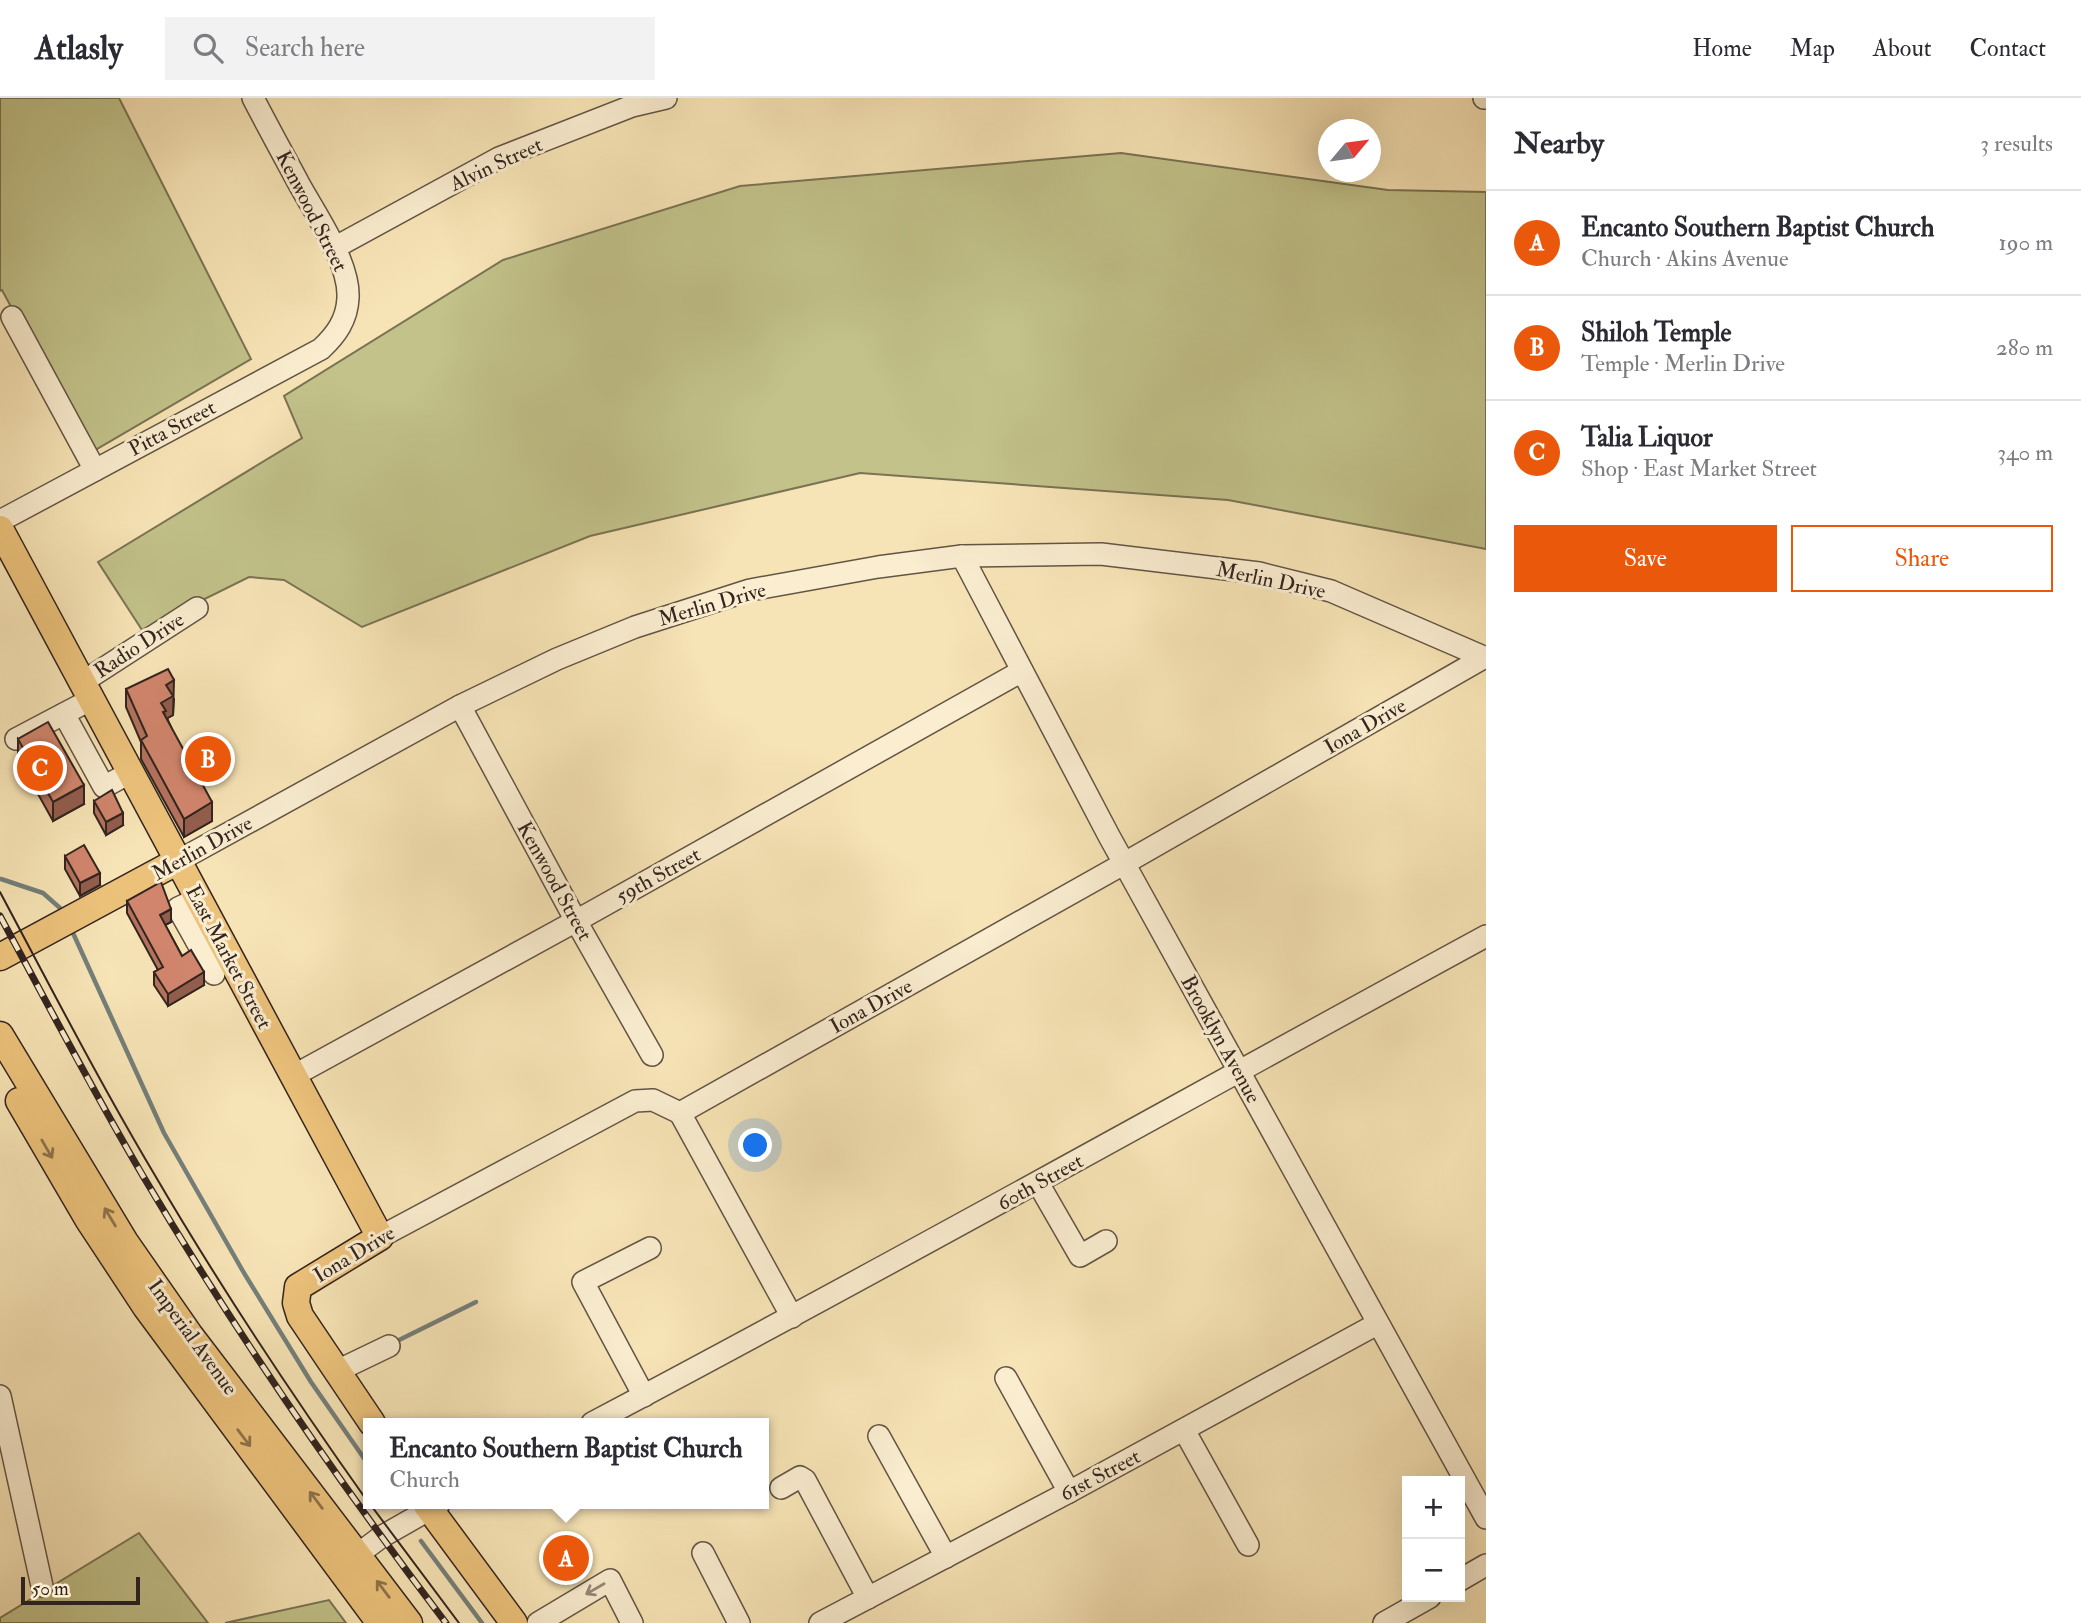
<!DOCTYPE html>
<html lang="en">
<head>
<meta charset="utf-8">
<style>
	:root { --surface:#fff; --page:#f2f2f3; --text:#2b2b33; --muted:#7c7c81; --line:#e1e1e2; --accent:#ea580c }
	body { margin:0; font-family:"IM FELL Double Pica",serif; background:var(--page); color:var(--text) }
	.controls { position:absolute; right:21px; bottom:21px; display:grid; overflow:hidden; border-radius:0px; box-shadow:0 7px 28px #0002 }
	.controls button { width:63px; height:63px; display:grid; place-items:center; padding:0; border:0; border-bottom:2px solid var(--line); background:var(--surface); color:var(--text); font:35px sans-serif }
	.compass { position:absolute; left:1318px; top:21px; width:63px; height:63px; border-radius:50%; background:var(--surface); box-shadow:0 7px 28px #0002; rotate:61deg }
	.scale { position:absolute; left:21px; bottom:18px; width:119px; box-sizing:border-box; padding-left:7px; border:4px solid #32241f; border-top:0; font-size:19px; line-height:24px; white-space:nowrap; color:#32241f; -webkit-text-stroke:5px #faedd0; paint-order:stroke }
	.you { position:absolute; left:756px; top:1048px; width:24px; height:24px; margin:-18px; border:5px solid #fff; border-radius:50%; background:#1a73e8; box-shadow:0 0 0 10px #1a73e833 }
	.badge { display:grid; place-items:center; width:46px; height:46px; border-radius:50%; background:var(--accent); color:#fff; font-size:23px; font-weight:700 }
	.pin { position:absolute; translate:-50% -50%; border:4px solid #fff; box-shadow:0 2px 7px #0006 }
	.popup { position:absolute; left:363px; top:1320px; width:406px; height:91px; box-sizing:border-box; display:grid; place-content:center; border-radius:0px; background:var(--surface); filter:drop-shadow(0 2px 5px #0005); font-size:23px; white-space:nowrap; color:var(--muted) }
	.popup b { font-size:26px; color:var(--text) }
	.popup::after { content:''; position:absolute; left:50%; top:100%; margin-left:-14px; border:14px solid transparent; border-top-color:var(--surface) }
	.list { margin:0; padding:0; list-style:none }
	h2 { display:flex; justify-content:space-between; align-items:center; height:91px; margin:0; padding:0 28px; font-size:30px }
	h2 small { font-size:23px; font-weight:400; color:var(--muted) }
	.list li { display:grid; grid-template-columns:46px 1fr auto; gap:21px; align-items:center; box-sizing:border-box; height:105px; padding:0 28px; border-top:2px solid var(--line) }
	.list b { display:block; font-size:26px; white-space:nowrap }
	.list p { margin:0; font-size:23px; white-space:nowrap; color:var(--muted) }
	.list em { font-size:23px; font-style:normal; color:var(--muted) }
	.actions { display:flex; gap:14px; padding:21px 28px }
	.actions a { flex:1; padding:16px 0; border:2px solid var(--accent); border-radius:0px; text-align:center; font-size:24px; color:var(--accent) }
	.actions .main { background:var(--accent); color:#fff }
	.icon { flex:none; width:38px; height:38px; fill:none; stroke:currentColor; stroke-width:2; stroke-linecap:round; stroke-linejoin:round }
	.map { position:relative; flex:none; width:1486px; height:1525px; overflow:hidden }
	header { display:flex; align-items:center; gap:42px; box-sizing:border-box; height:98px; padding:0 35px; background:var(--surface); border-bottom:2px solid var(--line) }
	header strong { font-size:33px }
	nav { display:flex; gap:38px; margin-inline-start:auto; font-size:24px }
	.search { width:490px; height:63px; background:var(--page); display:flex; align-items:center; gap:18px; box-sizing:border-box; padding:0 24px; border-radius:0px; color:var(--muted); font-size:26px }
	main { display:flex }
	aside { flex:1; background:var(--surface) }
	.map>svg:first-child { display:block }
	.green { fill:#c2c28a; stroke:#7a7354; stroke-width:2 }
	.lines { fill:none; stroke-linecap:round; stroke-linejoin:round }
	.stream { stroke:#747f7a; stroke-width:4.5 }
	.minor-casing { stroke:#635445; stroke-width:24 }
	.major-casing { stroke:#32241f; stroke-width:29 }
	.minor { stroke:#faedd0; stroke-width:21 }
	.major { stroke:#ecc27b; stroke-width:26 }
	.tram { stroke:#32241f; stroke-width:2 }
	.rail-casing { stroke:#32241f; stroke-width:7 }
	.rail { stroke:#faedd0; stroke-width:4.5; stroke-dasharray:13; stroke-linecap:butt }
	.wall { fill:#b3725d; stroke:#32241f; stroke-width:2 }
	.shaded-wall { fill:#925d4c; stroke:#32241f; stroke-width:2 }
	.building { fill:#d0856c; stroke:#32241f; stroke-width:2 }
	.oneway { stroke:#8f734d }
	.oneway2 { stroke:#968878 }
	.labels { text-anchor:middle; stroke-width:6; stroke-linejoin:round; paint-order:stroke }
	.street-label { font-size:21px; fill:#32241f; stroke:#faedd0 }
</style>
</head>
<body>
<header>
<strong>Atlasly</strong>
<div class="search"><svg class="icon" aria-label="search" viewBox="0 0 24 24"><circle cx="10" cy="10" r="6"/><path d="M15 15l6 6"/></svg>Search here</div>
<nav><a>Home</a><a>Map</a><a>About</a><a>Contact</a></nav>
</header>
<main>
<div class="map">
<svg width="1486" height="1525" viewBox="0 0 1486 1525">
	<rect width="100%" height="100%" fill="#f7e4b6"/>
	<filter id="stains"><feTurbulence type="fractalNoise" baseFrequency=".00286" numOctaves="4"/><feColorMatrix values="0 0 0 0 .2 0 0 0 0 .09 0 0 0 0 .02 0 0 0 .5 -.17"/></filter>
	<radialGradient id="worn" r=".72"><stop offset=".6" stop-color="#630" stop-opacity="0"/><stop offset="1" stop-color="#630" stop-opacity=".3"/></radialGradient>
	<!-- green -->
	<g class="green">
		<path d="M0 0H119L251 261 90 355 2 192 0 193Z"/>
		<path d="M1121 55 1388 92 1486 94V451L1228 402 860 375 590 438 362 529 284 482 249 479 142 532 98 464 302 340 284 298 503 162 740 88Z"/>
		<path d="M139 1435 208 1525H0V1520Z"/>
		<path d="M329 1502 346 1525H225Z"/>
	</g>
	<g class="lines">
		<!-- stream -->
		<g class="stream">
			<path d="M1 781 43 795 60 810"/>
			<path d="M73 835 164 1035 244 1175 311 1284 368 1366"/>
			<path d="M395 1244 476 1204"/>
			<path d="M421 1443 482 1525"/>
		</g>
		<defs>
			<g id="minor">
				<path d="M1484 0H1486"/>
				<path d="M334 150 499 60 632 8 666 0"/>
				<path d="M12 219 95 372"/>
				<path d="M0 423 321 251C336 237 347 222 348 200 350 165 316 117 299 86 284 58 268 29 253 0"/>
				<path d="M962 458 1109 738 1486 1420"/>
				<path d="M81 585 197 510"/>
				<path d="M460 608 576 823 652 957"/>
				<path d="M64 616 104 689 129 675"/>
				<path d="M16 641 90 602"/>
				<path d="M178 763 460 608 557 561 635 529 750 492 878 469 962 458 1101 456 1259 475 1331 493 1486 560"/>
				<path d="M197 801 178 810 196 842 214 832"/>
				<path d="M196 842 214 876"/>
				<path d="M293 978 576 823 1022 573"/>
				<path d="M680 1015 1125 765 1485 559"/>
				<path d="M680 1015 792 1219"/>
				<path d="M1038 1085 1080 1158 1106 1143"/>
				<path d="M380 1139 635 1003 653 1002 680 1015"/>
				<path d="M337 1273 389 1248"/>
				<path d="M1006 1280 1069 1394"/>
				<path d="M0 1298 42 1488"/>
				<path d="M644 1298 583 1184 650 1150"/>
				<path d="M592 1325C892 1167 1188 1000 1486 838"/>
				<path d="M1184 1332 1248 1447"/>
				<path d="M879 1338 946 1459"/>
				<path d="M781 1390 800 1379 805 1382 868 1500"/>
				<path d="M703 1455 739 1525"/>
				<path d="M345 1466 381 1439 439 1406"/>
				<path d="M1460 1482 1486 1467"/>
				<path d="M538 1525 610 1482 632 1525"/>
				<path d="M820 1525 1069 1394 1377 1226"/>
				<path d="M1384 1525 1430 1499"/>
			</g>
			<g id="major">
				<path d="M0 431 380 1139 298 1189 296 1205 300 1218 372 1325"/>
				<path d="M0 859 178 763"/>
				<path d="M0 937 125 1144 189 1236 409 1525"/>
				<path d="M19 1003 88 1121 146 1209 380 1525"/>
				<path d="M426 1406 514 1525"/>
			</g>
		</defs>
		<!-- minor casing -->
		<use href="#minor" class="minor-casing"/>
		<!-- major casing -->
		<use href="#major" class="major-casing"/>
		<!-- minor -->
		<use href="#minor" class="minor"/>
		<!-- major -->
		<use href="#major" class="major"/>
		<!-- tram -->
		<g class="tram">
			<path d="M0 794C50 888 99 983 153 1074 219 1187 292 1297 368 1404"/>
			<path d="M370 1406 459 1525"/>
		</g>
		<defs>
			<path id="rail" d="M0 818C47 905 93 993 143 1078 235 1233 337 1382 446 1525"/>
		</defs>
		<!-- rail casing -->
		<use href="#rail" class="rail-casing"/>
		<!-- rail -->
		<use href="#rail" class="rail"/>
	</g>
	<!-- wall -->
	<g class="wall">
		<path d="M126 591 174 601 173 617 167 620 212 723 184 739 141 661V644L126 609Z"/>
		<path d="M18 641 84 706 53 723 18 660Z"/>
		<path d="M94 703 123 727 106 737 94 715Z"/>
		<path d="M65 758 100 787 80 798 65 771Z"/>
		<path d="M127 803 171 824 165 827 182 858 204 887 168 908 154 887V874L158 872 127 815Z"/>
	</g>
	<!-- shaded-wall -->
	<g class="shaded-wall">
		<path d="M174 582 173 617 166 621 161 605 166 587Z"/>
		<path d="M84 687V706L53 723V704Z"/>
		<path d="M212 704V723L184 739V721Z"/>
		<path d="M123 715V727L106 737V724Z"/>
		<path d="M100 775V787L80 798V785Z"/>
		<path d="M171 811V824L160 830V817Z"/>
		<path d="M204 874V887L168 908V896Z"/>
	</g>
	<!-- building -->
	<g class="building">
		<path d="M168 571 174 582 166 587 173 598 161 605 166 613 163 614 212 704 184 721 141 642 147 638 126 591Z"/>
		<path d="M48 624 84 687 53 704 18 641Z"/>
		<path d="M112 692 123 715 106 724 94 703Z"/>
		<path d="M84 747 100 775 80 785 65 758Z"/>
		<path d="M161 784 171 811 160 817 182 858 191 852 204 874 168 896 154 874 163 869 127 803Z"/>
	</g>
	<!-- one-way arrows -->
	<defs><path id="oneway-shaft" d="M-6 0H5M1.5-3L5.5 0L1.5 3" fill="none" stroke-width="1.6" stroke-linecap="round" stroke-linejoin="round" transform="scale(1.75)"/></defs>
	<g class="oneway">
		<use href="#oneway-shaft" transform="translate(47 1051) rotate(60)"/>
		<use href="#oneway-shaft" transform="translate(110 1119) rotate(-121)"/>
		<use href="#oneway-shaft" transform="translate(244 1340) rotate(53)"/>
		<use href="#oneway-shaft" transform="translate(316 1402) rotate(-127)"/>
		<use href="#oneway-shaft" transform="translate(383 1491) rotate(-127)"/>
	</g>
	<use class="oneway2" href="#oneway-shaft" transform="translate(595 1491) rotate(150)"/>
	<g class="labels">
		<!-- street labels -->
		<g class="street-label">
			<text transform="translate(496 66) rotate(-25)" y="7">Alvin Street</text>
			<text transform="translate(312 113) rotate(63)" y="7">Kenwood Street</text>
			<text transform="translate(172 330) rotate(-28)" y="7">Pitta Street</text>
			<text transform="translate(1271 482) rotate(12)" y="7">Merlin Drive</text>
			<text transform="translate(712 506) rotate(-16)" y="7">Merlin Drive</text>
			<text transform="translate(139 547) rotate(-33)" y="7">Radio Drive</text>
			<text transform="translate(1365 628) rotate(-30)" y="7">Iona Drive</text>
			<text transform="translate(202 750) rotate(-29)" y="7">Merlin Drive</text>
			<text transform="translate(658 777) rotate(-29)" y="7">59th Street</text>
			<text transform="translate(555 783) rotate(61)" y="7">Kenwood Street</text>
			<text transform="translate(229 859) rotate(62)" y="7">East Market Street</text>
			<text transform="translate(871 908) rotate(-29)" y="7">Iona Drive</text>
			<text transform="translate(1221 941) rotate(61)" y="7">Brooklyn Avenue</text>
			<text transform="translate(1040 1084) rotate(-29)" y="7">60th Street</text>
			<text transform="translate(354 1156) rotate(-31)" y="7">Iona Drive</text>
			<text transform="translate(193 1239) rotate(54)" y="7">Imperial Avenue</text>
			<text transform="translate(1100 1377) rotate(-28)" y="7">61st Street</text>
		</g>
	</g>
	<rect width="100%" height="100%" filter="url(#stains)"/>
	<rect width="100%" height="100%" fill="url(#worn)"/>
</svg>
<div class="controls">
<button>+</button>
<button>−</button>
</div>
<svg class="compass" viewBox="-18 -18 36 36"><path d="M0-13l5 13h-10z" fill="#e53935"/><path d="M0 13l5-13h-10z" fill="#7c7c81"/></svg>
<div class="scale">50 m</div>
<div class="you"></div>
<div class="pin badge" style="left:566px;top:1460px">A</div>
<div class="popup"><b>Encanto Southern Baptist Church</b>Church</div>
<div class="pin badge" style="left:208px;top:661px">B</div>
<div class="pin badge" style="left:40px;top:670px">C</div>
</div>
<aside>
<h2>Nearby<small>3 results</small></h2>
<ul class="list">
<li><span class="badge">A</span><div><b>Encanto Southern Baptist Church</b><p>Church · Akins Avenue</p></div><em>190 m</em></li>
<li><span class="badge">B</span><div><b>Shiloh Temple</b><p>Temple · Merlin Drive</p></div><em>280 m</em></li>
<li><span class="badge">C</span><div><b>Talia Liquor</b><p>Shop · East Market Street</p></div><em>340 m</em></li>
</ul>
<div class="actions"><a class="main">Save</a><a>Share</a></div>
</aside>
</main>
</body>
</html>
